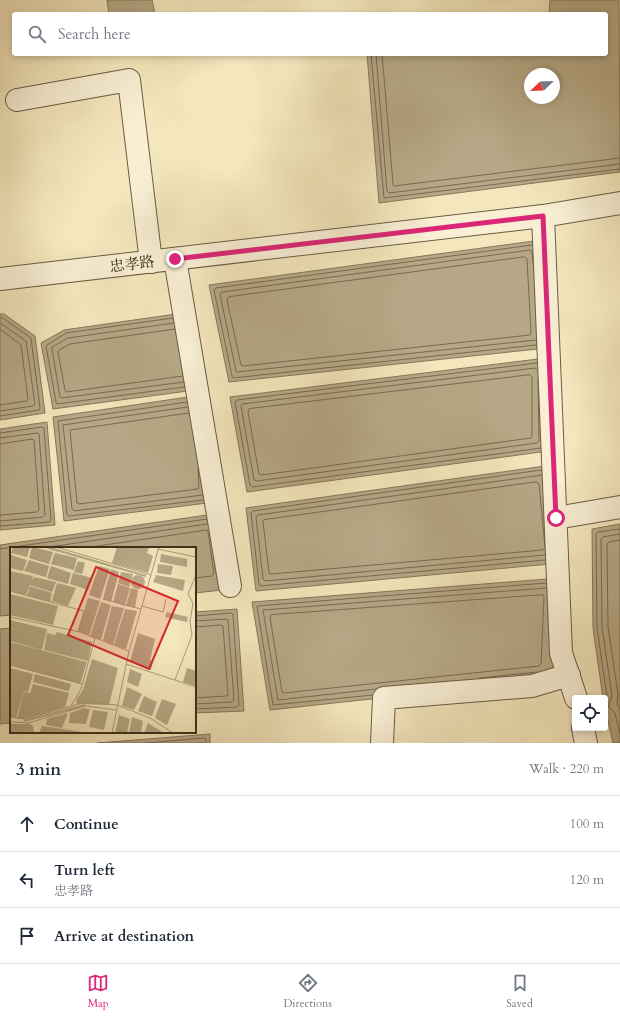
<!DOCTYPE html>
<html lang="en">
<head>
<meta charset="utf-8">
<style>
	:root { --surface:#fff; --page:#f2f2f3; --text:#1f2937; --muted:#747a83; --line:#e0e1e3; --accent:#db2777 }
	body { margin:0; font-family:Cardo,"Noto Serif TC",serif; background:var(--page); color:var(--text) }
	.controls { position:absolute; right:12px; bottom:12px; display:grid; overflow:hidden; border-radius:4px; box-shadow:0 2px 6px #0003 }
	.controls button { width:36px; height:36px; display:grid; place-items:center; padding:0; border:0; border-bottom:1px solid var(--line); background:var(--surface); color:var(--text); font:20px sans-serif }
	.compass { position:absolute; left:524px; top:68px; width:36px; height:36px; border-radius:50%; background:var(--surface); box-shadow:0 2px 6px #0003; rotate:247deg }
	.stop { position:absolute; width:12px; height:12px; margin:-9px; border:3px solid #db2777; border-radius:50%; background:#fff }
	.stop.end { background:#db2777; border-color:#fff; box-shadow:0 1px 4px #0008 }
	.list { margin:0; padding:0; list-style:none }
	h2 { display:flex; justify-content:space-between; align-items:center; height:52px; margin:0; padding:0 16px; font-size:17px }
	h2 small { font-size:13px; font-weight:400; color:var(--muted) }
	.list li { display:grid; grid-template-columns:26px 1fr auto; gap:12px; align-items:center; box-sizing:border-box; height:56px; padding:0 16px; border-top:1px solid var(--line) }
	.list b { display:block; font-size:15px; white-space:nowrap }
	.list p { margin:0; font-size:13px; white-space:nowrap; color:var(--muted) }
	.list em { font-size:13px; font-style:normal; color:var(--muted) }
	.icon { flex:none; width:22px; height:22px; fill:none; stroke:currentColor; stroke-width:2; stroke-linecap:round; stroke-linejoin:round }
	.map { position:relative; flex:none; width:620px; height:743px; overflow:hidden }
	.search { position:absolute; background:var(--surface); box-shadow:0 2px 6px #0003; left:12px; right:12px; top:12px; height:44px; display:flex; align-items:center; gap:10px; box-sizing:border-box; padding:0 14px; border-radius:4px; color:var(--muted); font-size:15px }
	.sheet { height:220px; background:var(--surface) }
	nav { display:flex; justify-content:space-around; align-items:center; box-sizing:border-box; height:56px; border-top:1px solid var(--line); background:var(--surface); font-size:11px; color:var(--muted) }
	nav a { display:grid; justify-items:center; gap:2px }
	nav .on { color:var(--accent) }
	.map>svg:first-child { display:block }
	.water { fill:#b6a886; stroke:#86775b; fill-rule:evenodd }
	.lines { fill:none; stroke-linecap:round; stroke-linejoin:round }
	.shore { stroke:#7a6a50; stroke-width:1 }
	.minor-casing { stroke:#6b5c43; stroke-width:24 }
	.minor { stroke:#f8efd4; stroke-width:22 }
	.route { stroke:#db2777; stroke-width:5 }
	.labels { text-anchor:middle; stroke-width:3; stroke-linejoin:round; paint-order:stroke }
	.street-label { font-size:15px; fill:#3d2d1a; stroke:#f8efd4 }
	.inset-river { fill:none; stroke:#b6a886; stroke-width:2 }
	.inset-road { fill:none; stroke:#ab9d7c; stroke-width:1 }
	.view { fill:#d62828; fill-opacity:0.15; stroke:#d62828; stroke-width:2 }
	.inset-edge { fill:none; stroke:#3d2d1a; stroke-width:2 }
</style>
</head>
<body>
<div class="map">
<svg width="620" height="743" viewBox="0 0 620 743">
	<rect width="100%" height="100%" fill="#f4e7bd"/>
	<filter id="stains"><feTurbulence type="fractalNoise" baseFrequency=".005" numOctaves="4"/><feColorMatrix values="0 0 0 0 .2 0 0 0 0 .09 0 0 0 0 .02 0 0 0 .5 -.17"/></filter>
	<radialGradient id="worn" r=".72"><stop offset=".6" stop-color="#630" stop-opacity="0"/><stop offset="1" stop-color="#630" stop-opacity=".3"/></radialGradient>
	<!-- water -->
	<g class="water">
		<path d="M107 0H152L155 14H109Z"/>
		<path d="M550 0H619L620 172 379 203 367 54H606V14H549ZM530 74H554V98H530Z"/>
		<path d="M541 240 547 348 229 382 209 285Z"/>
		<path d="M190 312 203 389 53 409 41 343 64 330Z"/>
		<path d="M0 314H4L35 336 45 413 0 420Z"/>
		<path d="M546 358 548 451 247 492 230 397Z"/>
		<path d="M208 394 215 502 64 521 53 417Z"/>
		<path d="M47 422 55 525 0 530V429Z"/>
		<path d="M552 465 561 563 256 591 246 508Z"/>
		<path d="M221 513 231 589 195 593V548H11V615L0 616V545Z"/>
		<path d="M620 524V743H613L605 707V698H603L593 628 592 529Z"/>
		<path d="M560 578 555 679 270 710 252 602Z"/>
		<path d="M237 609 244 711 195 713V612Z"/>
		<path d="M11 628V723L0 724V629Z"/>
		<path d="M210 734V743H97Z"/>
	</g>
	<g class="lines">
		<!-- shore -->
		<g class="shore">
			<path d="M371 54 384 198 620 169"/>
			<path d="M376 54 387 191 389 193 620 164"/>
			<path d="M382 54 393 184 394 186 620 158"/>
			<path d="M532 245 216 288 214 290 232 376 233 378 536 345"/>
			<path d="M525 257 527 259 531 333 530 335 243 366 241 365 227 300 229 297Z"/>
			<path d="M533 263 532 252 530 250 222 292 220 294 236 371 237 372 536 340"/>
			<path d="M0 318H3L31 338 40 408 39 410 0 416"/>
			<path d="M173 318 66 333 47 345 46 346 56 402 57 404 184 387"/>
			<path d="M0 323 26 341 35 404 33 406 0 411"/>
			<path d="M174 323 68 338 52 347V349L60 397 61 398 184 382"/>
			<path d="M0 329 21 345 28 399 27 401 0 405"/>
			<path d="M175 329 70 344 59 350 58 352 65 390 66 392 183 376"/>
			<path d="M537 363 237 400 235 402 250 485 252 487 541 448"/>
			<path d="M537 370 535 368 242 404 241 406 254 480 257 481 537 443 539 441 538 378"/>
			<path d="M530 375 532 377V436L531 438 262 475 259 474 248 412 249 409Z"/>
			<path d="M187 402 58 421 67 515 69 516 203 500"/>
			<path d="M188 407 63 425 72 509 74 511 203 495"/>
			<path d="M189 413 70 430 77 503 79 504 198 489 199 488 198 468"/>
			<path d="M0 433 42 427 44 428 51 520 49 522 0 526"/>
			<path d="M0 438 37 433 39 434 45 515 43 517 0 521"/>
			<path d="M0 444 32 439 34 440 39 510 37 512 0 515"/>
			<path d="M541 470 253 511 251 513 259 584 260 586 545 560"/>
			<path d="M542 475 258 515 256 517 263 579 265 581 545 555"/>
			<path d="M537 482 539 484 545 547 543 550 271 574 269 573 263 522 264 520Z"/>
			<path d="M620 534 603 537 601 539 602 627 612 696 608 706 615 713 620 734"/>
			<path d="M620 540 609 542 607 544 608 627 618 694 617 704 620 709"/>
			<path d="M42 548 207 524"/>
			<path d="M84 548 207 530 208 532 214 574 212 576 195 578"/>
			<path d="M0 549 207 519"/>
			<path d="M543 595 544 597 541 664 539 666 284 693 282 692 270 617 271 615Z"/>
			<path d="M195 616 231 613 233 614 239 705 237 707 195 709"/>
			<path d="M195 621 226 619 228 620 234 700 232 702 195 704"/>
			<path d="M195 627 221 625 223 626 228 695 226 696 195 698"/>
			<path d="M479 678 537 672"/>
			<path d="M376 689 278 700 263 610 546 588"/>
			<path d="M373 695 273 705 257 606 546 583"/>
			<path d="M605 701 607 696 597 628 596 534 598 532 620 529"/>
			<path d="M146 743 204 738 206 739V743"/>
		</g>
		<defs>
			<g id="minor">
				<path d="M17 100 129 80 151 262"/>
				<path d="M543 216 561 653 576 698"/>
				<path d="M175 259 230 586"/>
				<path d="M0 279 543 216 620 203"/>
				<path d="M556 518 620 507"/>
				<path d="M583 728 586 743"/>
				<path d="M382 743 384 698 532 686 569 675"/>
			</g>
		</defs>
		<!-- minor casing -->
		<use href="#minor" class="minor-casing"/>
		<!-- minor -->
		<use href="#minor" class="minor"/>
	</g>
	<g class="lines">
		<!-- route -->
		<path class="route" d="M175 259 543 216 556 518"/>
	</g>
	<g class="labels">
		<!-- street labels -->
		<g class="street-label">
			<text transform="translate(132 264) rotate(-7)" y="5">忠孝路</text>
		</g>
	</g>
	<!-- overview -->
	<g transform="translate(10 547)">
		<rect width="186" height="186" fill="#f4e7bd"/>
		<path d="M3 0H20L17 10 1 6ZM22 0 43 5 39 17 19 11ZM107 0H139L137 6 143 9 138 26 102 16ZM45 6 67 11 64 23 41 17ZM151 7 177 12V20L150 15ZM1 8 17 13 13 24 0 21ZM19 13 39 19 36 30 14 24ZM68 14 75 16 72 27 64 25ZM148 17 163 19 161 28 147 26ZM41 19 61 26 58 37 37 31ZM89 19 100 22 90 52 79 48ZM101 22 109 25 101 55 93 52ZM0 24 23 29 21 34 24 30 46 35 42 45 20 38 16 48 0 44ZM111 25 123 27 119 40 108 36ZM63 26 82 31 78 43 60 37ZM121 35a7 7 0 1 1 14 0a7 7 0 1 1-14 0ZM146 28 175 33 173 44 143 35ZM47 36 66 41 58 59 42 54ZM108 37 120 41 115 59 103 55ZM20 39 42 46 40 55 17 49ZM121 41 128 43 125 61 116 59ZM0 47 48 59 43 78 0 68ZM78 51 90 54 79 89 68 84ZM91 55 101 58 91 93 80 90ZM102 59 114 61 103 98 93 93ZM115 62 127 64 116 102 104 98ZM157 65 178 70 177 75 155 70ZM0 73 37 82 32 103 0 94ZM47 85 82 95 78 114 34 103 37 86 45 88ZM128 86 145 92 140 113 143 115 141 123 120 115ZM0 95 77 115 70 137 0 118ZM82 112 108 121 99 158 67 157 66 153 73 143ZM0 121 23 127 18 145 14 144 6 171 0 170ZM177 121 186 124V139L173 135ZM120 122 132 127 128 140 117 135ZM25 127 61 137 60 141 58 144 23 135ZM23 137 59 146 55 160 15 172H7L14 145 20 146ZM117 140 132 147 124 163 112 159ZM134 149 147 155 142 169 128 164ZM152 152 166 157 157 178 145 171ZM74 161 80 162 76 177 59 176 60 166ZM83 163 98 165 94 183 79 180ZM58 166 52 181 36 178 37 172ZM109 168 120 172 117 186H105ZM122 170 133 174 131 186H119ZM138 176 154 186H134ZM0 177H20L23 179 24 186H0ZM32 179 79 186H29Z" fill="#b6a886"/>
		<path class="inset-river" d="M36 0 136 29M14 174 75 158"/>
		<path class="inset-road" d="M46 0 141 28M148 2 186 10M0 44 74 64 68 85M93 52 131 62M132 59 153 65 156 52M0 70 70 85 119 104M116 117 186 140M0 118 73 137M165 133 182 88 180 75 183 56 178 47 186 28M61 159 71 142 85 91M0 170 15 172 76 155 107 158 140 171 163 186M0 175 18 176 76 159 106 163M102 186 119 104 149 0"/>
		<path class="view" d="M86 20 168 54 139 122 58 88Z"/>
		<rect width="186" height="186" class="inset-edge"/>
	</g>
	<rect width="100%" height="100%" filter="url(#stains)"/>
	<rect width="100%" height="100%" fill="url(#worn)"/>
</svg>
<div class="controls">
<button><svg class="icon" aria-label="locate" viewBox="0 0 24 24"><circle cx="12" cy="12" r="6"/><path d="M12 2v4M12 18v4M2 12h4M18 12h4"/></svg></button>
</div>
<svg class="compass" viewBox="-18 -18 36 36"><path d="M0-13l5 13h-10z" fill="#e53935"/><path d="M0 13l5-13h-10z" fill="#747a83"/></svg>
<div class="stop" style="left:556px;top:518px"></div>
<div class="stop end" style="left:175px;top:259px"></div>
<div class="search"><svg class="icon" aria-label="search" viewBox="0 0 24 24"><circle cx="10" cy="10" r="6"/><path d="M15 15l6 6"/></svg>Search here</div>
</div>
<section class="sheet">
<h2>3 min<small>Walk · 220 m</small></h2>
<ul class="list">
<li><svg class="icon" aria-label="ahead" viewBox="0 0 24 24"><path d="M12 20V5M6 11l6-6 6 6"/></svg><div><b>Continue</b></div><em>100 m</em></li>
<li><svg class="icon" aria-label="left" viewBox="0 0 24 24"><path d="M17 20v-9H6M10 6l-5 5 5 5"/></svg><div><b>Turn left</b><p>忠孝路</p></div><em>120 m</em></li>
<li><svg class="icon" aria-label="arrive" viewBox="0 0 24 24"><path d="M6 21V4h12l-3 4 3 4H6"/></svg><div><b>Arrive at destination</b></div></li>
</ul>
</section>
<nav>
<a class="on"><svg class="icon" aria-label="map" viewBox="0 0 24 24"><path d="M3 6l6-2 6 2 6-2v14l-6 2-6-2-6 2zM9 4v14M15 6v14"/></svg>Map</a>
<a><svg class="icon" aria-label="directions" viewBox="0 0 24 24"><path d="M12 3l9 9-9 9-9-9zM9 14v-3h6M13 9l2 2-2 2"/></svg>Directions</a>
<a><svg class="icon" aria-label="saved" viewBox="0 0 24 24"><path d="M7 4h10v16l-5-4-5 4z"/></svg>Saved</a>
</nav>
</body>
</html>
